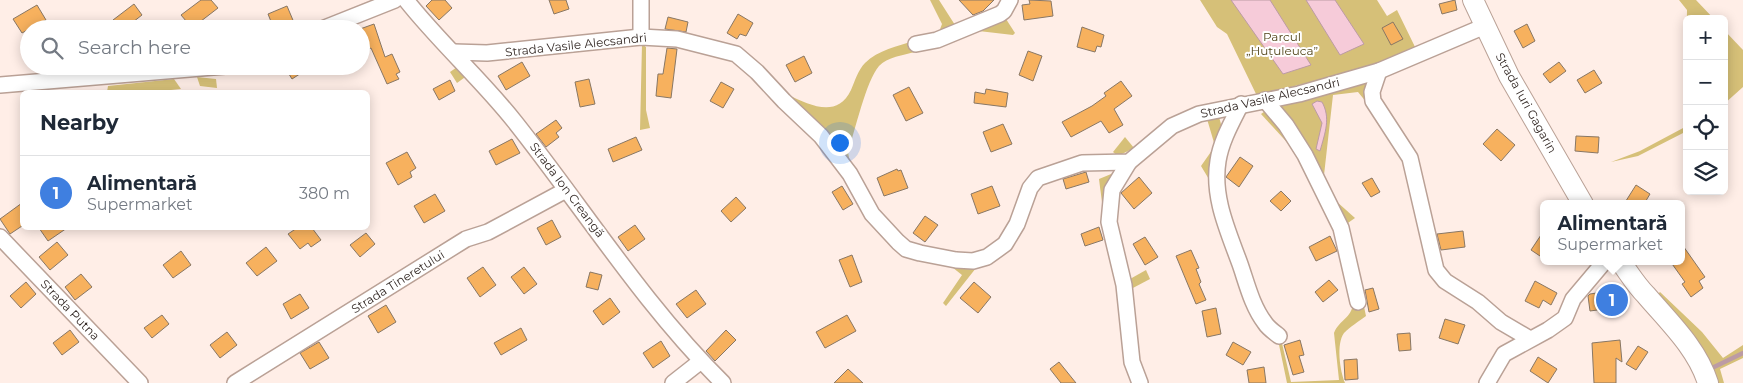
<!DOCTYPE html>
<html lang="en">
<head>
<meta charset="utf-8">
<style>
	:root { --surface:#fff; --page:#f2f2f3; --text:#1f2937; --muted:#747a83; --line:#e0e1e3; --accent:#1f8865 }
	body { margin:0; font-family:Montserrat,sans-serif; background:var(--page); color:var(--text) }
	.controls { position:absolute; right:15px; top:15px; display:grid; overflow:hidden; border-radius:8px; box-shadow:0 2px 12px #0003 }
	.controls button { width:45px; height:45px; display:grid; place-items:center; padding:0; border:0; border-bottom:1px solid var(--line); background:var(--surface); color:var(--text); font:25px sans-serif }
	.you { position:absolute; left:839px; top:142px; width:18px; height:18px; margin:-12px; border:4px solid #fff; border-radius:50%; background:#1a73e8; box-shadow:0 0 0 8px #1a73e833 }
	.badge { display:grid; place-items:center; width:32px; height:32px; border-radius:50%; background:var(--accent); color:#fff; font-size:16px; font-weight:700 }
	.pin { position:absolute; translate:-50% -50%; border:2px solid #fff; box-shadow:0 1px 5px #0006 }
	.popup { position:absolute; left:1540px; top:200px; width:145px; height:65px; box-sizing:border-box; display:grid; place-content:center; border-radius:8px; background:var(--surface); filter:drop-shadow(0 1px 4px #0005); font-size:16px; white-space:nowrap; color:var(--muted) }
	.popup b { font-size:19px; color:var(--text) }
	.popup::after { content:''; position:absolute; left:50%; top:100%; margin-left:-10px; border:10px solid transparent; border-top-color:var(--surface) }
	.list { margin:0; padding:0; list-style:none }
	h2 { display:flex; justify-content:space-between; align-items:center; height:65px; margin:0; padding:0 20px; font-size:21px }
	h2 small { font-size:16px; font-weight:400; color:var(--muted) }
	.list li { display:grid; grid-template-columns:32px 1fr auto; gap:15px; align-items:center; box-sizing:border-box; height:75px; padding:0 20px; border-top:1px solid var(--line) }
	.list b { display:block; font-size:19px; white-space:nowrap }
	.list p { margin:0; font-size:16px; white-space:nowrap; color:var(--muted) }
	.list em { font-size:16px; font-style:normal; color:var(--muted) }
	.icon { flex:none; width:28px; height:28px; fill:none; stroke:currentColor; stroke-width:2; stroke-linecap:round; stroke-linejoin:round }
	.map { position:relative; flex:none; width:1743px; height:383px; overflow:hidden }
	.search { position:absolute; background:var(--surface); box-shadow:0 2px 12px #0003; left:20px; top:20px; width:350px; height:55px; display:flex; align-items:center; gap:12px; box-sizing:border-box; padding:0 18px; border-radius:28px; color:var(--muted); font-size:19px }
	.panel { position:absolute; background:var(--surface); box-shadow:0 2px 12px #0003; left:20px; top:90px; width:350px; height:140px; border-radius:8px }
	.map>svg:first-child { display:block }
	.green { fill:#d6c078 }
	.water { fill:#f6cbd9; stroke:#bc9ba4 }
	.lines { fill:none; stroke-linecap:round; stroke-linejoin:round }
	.stream { stroke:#bc9ba4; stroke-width:4.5 }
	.building { fill:#f7b15e; stroke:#887765 }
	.minor-casing { stroke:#baa196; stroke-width:18 }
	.major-casing { stroke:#baa196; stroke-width:22 }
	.minor { stroke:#fff; stroke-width:15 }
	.major { stroke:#fff; stroke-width:20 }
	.labels { text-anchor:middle; stroke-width:4; stroke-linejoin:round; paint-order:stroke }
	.park-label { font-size:12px; fill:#52451a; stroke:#fff }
	.street-label { font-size:12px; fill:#352b27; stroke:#fff }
</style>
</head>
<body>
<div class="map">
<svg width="1743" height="383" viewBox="0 0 1743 383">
	<rect width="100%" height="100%" fill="#ffeee7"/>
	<!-- green -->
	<g class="green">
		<path d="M930 0H939L955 25 939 32 942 24Z"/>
		<path d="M1200 0H1377L1387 16 1397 10 1416 49 1371 66 1257 96 1227 34 1217 27Z"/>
		<path d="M1679 0H1696L1714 19H1687V131L1638 156 1611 162 1640 151 1685 127 1687 10Z"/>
		<path d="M1006 19 1015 33 1013 35 970 30Z"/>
		<path d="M1724 30 1743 50V87L1724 104Z"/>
		<path d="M914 41 915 52C904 55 887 57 879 66 866 81 855 131 848 152L850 163 788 95C810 105 837 119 851 90 855 81 858 70 865 63 878 50 898 46 914 41Z"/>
		<path d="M642 44 646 47V110L650 128 640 130Z"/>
		<path d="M460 65 468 75 457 83 450 72Z"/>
		<path d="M197 77 216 79 217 88 200 86Z"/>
		<path d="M1369 78 1367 103 1358 92 1333 95 1323 184 1275 104Z"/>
		<path d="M174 79 181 89 151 92H107L108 86Z"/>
		<path d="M1268 109 1294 150 1261 114Z"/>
		<path d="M1218 116C1228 133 1215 163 1210 181L1201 166 1215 146 1207 119Z"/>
		<path d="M1125 137 1134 148 1118 156 1113 152Z"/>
		<path d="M1116 172 1105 226 1099 179Z"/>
		<path d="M1327 193 1355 218 1345 225Z"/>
		<path d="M947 263 976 268 946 306 943 303 962 275Z"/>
		<path d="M1146 270 1150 279 1131 289 1130 279Z"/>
		<path d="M1660 292 1702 332 1723 358 1743 345V358L1720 369 1724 383H1716C1705 345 1684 324 1656 296Z"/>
		<path d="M1363 302 1366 316C1359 321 1350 327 1344 333 1336 344 1340 371 1345 383H1287L1278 340 1281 339 1291 382 1339 380 1334 333C1339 320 1352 318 1353 303Z"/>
	</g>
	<!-- water -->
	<g class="water">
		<path d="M1231 0H1270L1311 65 1283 74Z"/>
		<path d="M1306 0H1335L1364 44 1340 55Z"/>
		<path d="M1317 101 1322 102C1331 118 1325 133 1320 151L1316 149 1322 123 1312 104Z"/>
	</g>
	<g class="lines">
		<!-- stream -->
		<path class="stream" d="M1712 368 1743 353"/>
	</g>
	<!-- building -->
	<g class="building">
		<path d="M201 0H211L218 8 192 28 181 15Z"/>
		<path d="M432 0H445L452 8 439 20 426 6Z"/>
		<path d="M549 0H566L569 9 554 14Z"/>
		<path d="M959 0H994L983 11 973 15Z"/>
		<path d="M1029 0 1051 1 1053 16 1024 20 1022 5 1030 4Z"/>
		<path d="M1455 0 1457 10 1442 14 1439 4Z"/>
		<path d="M134 4 142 15 124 29H119L113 20Z"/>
		<path d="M37 5 46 20 22 33 13 19Z"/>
		<path d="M287 6 295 25 285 29H274L268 14Z"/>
		<path d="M738 14 753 23 746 36 740 34 737 39 727 33Z"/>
		<path d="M668 17 688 22 686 32 665 29Z"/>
		<path d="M1393 22 1403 39 1391 45 1382 28Z"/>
		<path d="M374 24 385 57 392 54 400 72 396 74 399 79 387 84 371 48 366 50 361 37 360 29Z"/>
		<path d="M1527 24 1535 41 1523 48 1514 31Z"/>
		<path d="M1082 27 1104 35 1101 47 1097 46 1095 52 1077 47Z"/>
		<path d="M667 48 677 49 671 98 656 96 658 74H663Z"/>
		<path d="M1028 51 1042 56 1033 81 1019 75Z"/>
		<path d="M804 56 812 73 795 82 786 65Z"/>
		<path d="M522 62 530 76 506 90 498 76Z"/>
		<path d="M1559 62 1566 71 1550 83 1543 74Z"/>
		<path d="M284 66H312L292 79Z"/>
		<path d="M1594 70 1602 83 1585 93 1577 80Z"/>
		<path d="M589 79 595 104 580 107 575 82Z"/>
		<path d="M450 80 455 91 439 100 433 89Z"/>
		<path d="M1121 81 1132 96 1114 109 1123 125 1109 133 1101 121 1071 137 1062 122 1092 106 1106 96 1104 93Z"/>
		<path d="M721 82 734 89 723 108 710 101Z"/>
		<path d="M909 87 923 113 906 121 893 95Z"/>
		<path d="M986 89 1008 93 1006 107 974 103 975 92 985 94Z"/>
		<path d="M556 120 562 128 556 133 559 137 546 147 536 134Z"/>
		<path d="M1003 124 1012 144 991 152 983 132Z"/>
		<path d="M1497 129 1515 145 1501 161 1483 144Z"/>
		<path d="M1576 136 1599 137 1598 153 1575 151Z"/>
		<path d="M636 137 642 150 613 162 608 149Z"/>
		<path d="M512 139 520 153 496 165 489 151Z"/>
		<path d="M407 152 416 168 410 172 412 177 398 185 386 163Z"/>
		<path d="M1240 157 1253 166 1239 187 1226 177Z"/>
		<path d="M897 169 898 171 901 170 908 188 884 196 877 178Z"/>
		<path d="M1086 172 1089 182 1066 189 1063 179Z"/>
		<path d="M1139 177 1152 193 1134 209 1121 193Z"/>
		<path d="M1372 178 1380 192 1371 197 1362 183Z"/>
		<path d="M1636 185 1650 194 1644 204H1624Z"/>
		<path d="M842 186 853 204 843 210 832 192Z"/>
		<path d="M992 186 1000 206 978 214 971 194Z"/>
		<path d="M1281 191 1291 201 1281 211 1270 201Z"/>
		<path d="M435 194 445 211 424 223 414 206Z"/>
		<path d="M736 197 746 208 731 222 721 211Z"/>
		<path d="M22 203V226L10 234 0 219Z"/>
		<path d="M925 216 938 225 925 242 913 233Z"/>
		<path d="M552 220 561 237 546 245 537 228Z"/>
		<path d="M635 225 645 239 628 251 618 237Z"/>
		<path d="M1099 227 1103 240 1085 246 1081 234Z"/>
		<path d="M39 228H67L48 241Z"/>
		<path d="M297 228H312L321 240 311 247 308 243 300 249 288 234Z"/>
		<path d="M1463 231 1465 247 1441 250 1437 234Z"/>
		<path d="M1543 232V258L1531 250Z"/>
		<path d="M366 233 375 244 360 257 350 245Z"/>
		<path d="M1330 236 1337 251 1316 261 1309 247Z"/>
		<path d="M1145 237 1158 257 1145 265 1133 244Z"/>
		<path d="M57 242 68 255 50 270 39 257Z"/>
		<path d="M1681 243 1705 277 1699 281 1703 288 1691 297 1682 284 1685 282 1670 261H1681Z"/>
		<path d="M266 247 277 261 257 276 246 263Z"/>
		<path d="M1191 250 1199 268 1196 269 1201 282 1199 284 1206 300 1196 304 1176 256Z"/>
		<path d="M181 251 191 265 173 278 163 265Z"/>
		<path d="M852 255 862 282 850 287 839 260Z"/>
		<path d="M483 267 496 285 480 297 467 278Z"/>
		<path d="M524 267 537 284 524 294 511 277Z"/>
		<path d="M590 272 602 275 598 290 586 287Z"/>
		<path d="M81 274 92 287 75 300 65 287Z"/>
		<path d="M1329 280 1338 290 1323 302 1315 292Z"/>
		<path d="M1535 281 1557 293 1551 305 1543 300 1539 308 1525 301Z"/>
		<path d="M26 282 36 294 21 308 10 296Z"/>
		<path d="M974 282 991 297 978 313 960 298Z"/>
		<path d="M1373 288 1379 309 1369 312 1365 290Z"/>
		<path d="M696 290 706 304 687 318 676 304Z"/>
		<path d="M1616 290 1619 307 1590 311 1588 296 1590 294Z"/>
		<path d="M300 294 309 308 291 319 283 304Z"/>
		<path d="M610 298 620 312 603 325 593 311Z"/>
		<path d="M386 305 396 322 378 333 368 316Z"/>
		<path d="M1216 308 1221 334 1207 337 1202 311Z"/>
		<path d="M162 315 169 324 152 338 144 328Z"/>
		<path d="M847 315 856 331 825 348 816 332Z"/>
		<path d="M1445 319 1465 325 1458 344 1439 338Z"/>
		<path d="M521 328 527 340 501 355 494 343Z"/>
		<path d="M70 330 79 342 62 355 53 343Z"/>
		<path d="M726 330 736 340 715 361 706 351Z"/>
		<path d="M227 332 237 345 220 358 210 345Z"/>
		<path d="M1410 333 1411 350 1399 351 1397 334Z"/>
		<path d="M1300 340 1304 355 1299 356 1304 372 1293 375 1284 345Z"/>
		<path d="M1620 340 1622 362 1616 358V383H1594L1592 343Z"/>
		<path d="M661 341 670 356 653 368 643 353Z"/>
		<path d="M319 342 329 358 310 369 300 353Z"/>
		<path d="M1233 342 1251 352 1243 365 1226 355Z"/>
		<path d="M1638 346 1648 352 1636 370 1626 364Z"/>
		<path d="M1538 357 1557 369 1548 383 1530 371Z"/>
		<path d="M1357 359 1358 379 1345 380 1344 360Z"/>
		<path d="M1059 362 1076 383H1061L1050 369Z"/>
		<path d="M1264 367 1266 383H1249L1247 370Z"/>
		<path d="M848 369 863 383H834Z"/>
	</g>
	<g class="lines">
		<defs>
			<g id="minor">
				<path d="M406 0C440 43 481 79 515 122 584 209 644 305 723 383"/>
				<path d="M641 0V37"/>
				<path d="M322 29 395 0"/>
				<path d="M916 44 937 40 1000 14 1004 11 1010 0"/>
				<path d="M454 52 487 53 641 37 677 39 736 54 757 72 784 101 821 136 850 174 872 214 898 242 906 249 920 253 956 260 973 261 987 257 1005 244 1017 224 1030 188 1038 178 1082 163 1129 162 1172 126 1199 114 1299 94 1379 71 1485 26"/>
				<path d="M1379 71 1372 92 1373 101 1410 158 1436 270 1445 281 1478 302 1501 322 1530 339"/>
				<path d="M0 85 225 66"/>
				<path d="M1265 100 1286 125 1305 155 1341 228 1358 302"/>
				<path d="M1241 104C1232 122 1221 141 1218 161 1212 197 1228 231 1240 264 1247 284 1252 306 1265 323 1268 328 1274 332 1279 336"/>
				<path d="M1129 162 1112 190 1109 222 1124 285 1132 362 1140 383"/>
				<path d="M0 237 140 383"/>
				<path d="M235 383 466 239 488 232 566 190"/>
				<path d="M673 383 701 361"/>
				<path d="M1487 383 1504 354 1548 330 1565 318 1573 299 1605 261"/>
			</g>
			<g id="major">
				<path d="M1473 0 1509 76 1583 204"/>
				<path d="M1620 261C1629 273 1636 285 1646 295 1669 322 1697 348 1708 383"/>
			</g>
		</defs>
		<!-- minor casing -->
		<use href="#minor" class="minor-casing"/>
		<!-- major casing -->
		<use href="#major" class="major-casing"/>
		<!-- minor -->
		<use href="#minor" class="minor"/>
		<!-- major -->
		<use href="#major" class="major"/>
	</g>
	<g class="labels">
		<!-- park labels -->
		<g class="park-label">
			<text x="1282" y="41">Parcul<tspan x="1282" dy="14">„Huțuleuca”</tspan></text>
		</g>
		<!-- street labels -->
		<g class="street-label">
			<text transform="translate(576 45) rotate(-6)" y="4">Strada Vasile Alecsandri</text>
			<text transform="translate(1270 98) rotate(-13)" y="4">Strada Vasile Alecsandri</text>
			<text transform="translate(1526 103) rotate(61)" y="4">Strada Iuri Gagarin</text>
			<text transform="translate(567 190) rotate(53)" y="4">Strada Ion Creangă</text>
			<text transform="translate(398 282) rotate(-32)" y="4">Strada Tineretului</text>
			<text transform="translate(70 310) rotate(46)" y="4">Strada Putna</text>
		</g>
	</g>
</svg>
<div class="controls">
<button>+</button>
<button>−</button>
<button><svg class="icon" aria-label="locate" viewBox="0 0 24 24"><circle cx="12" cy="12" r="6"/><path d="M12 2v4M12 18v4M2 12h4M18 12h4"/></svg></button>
<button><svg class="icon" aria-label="layers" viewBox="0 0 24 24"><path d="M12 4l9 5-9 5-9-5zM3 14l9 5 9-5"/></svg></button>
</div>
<div class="you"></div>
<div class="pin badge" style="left:1612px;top:300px;background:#3f7fe0">1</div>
<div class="popup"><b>Alimentară</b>Supermarket</div>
<div class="search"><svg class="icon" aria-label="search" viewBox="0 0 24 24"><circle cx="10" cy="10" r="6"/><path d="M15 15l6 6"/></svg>Search here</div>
<section class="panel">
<h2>Nearby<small></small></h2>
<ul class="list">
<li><span class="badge" style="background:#3f7fe0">1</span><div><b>Alimentară</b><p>Supermarket</p></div><em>380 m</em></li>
</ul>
</section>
</div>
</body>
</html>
